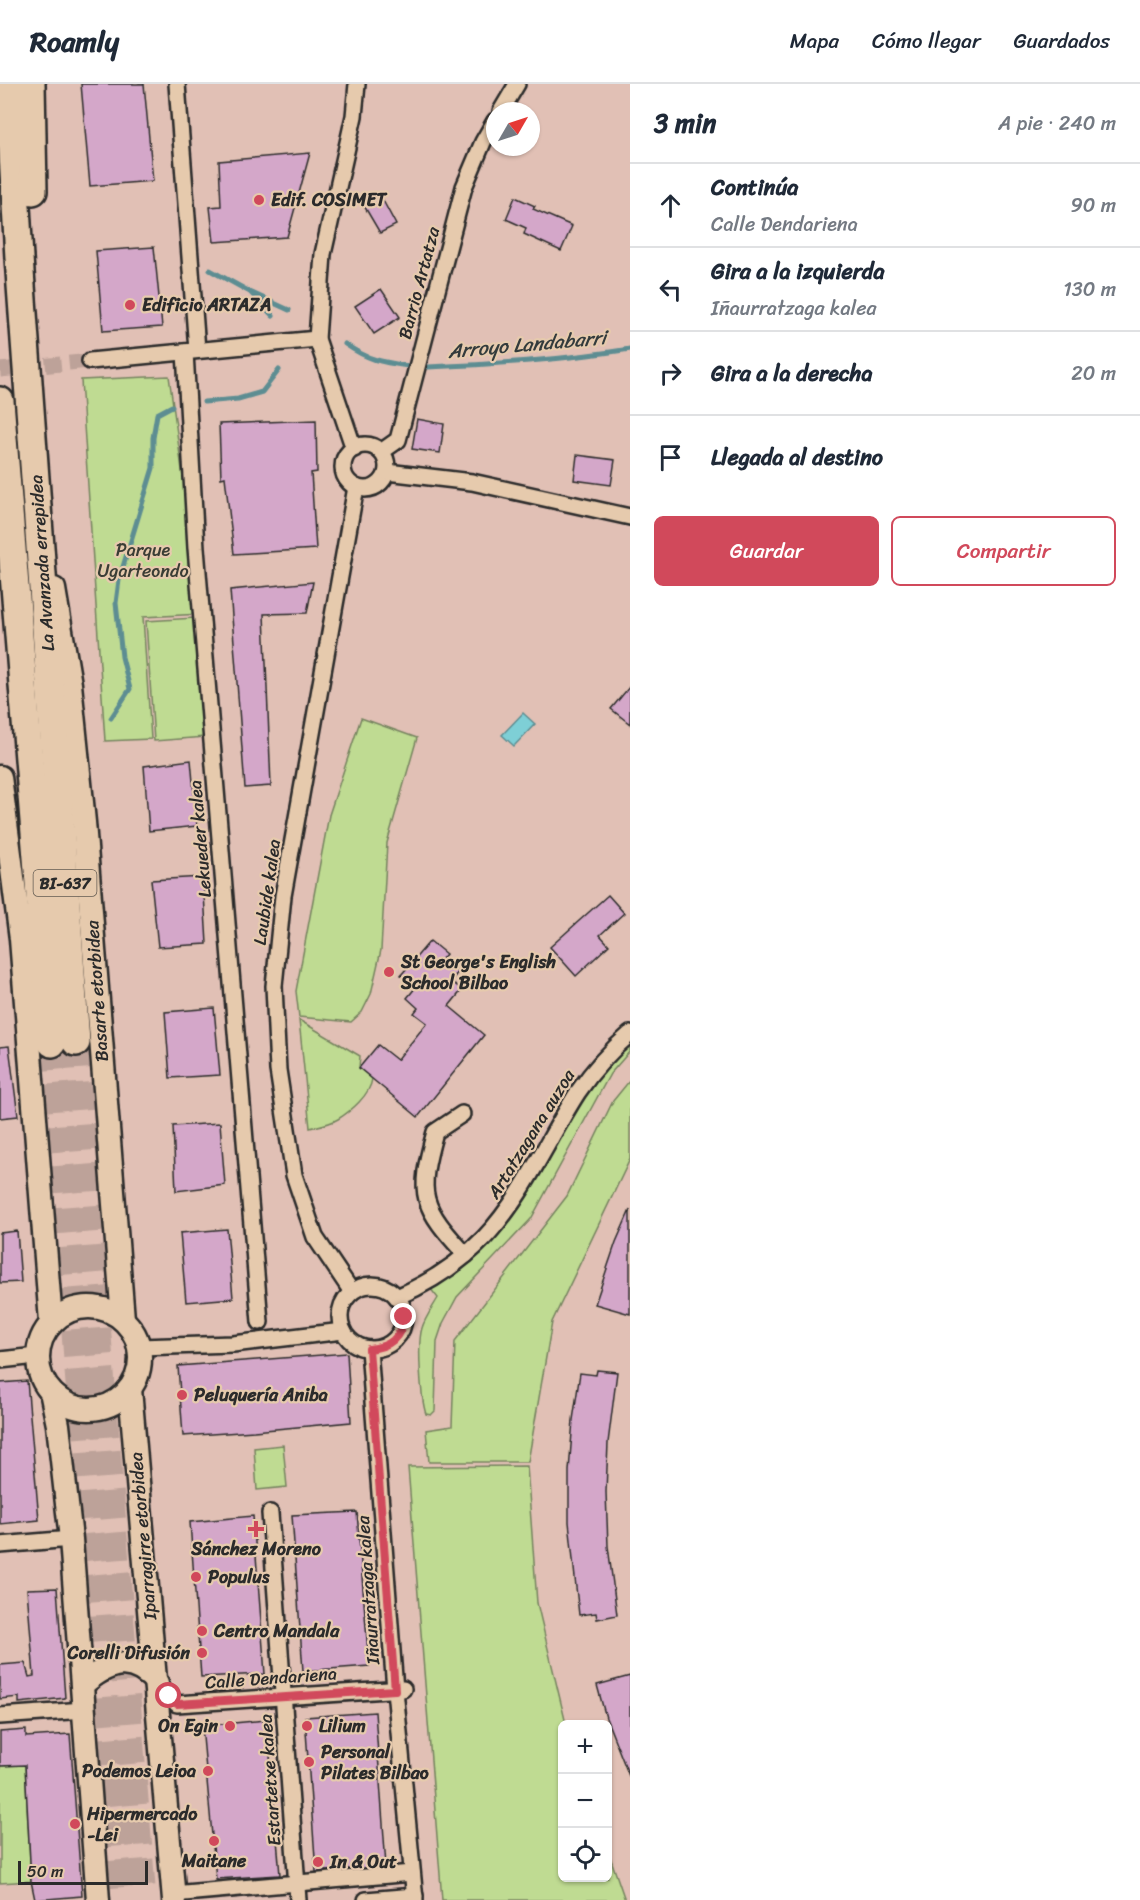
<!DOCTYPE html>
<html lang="es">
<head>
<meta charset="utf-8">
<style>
	:root { --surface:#fff; --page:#f6f6f7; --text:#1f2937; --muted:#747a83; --line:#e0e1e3; --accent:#d1495b }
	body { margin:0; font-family:Sriracha,sans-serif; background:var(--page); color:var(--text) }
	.controls { position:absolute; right:18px; bottom:18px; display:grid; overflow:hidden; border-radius:9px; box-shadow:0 2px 4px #0004 }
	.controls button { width:54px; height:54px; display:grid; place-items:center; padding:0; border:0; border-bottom:2px solid var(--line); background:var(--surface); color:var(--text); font:30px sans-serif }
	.compass { position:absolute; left:486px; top:18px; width:54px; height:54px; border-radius:50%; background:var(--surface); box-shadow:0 2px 4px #0004; rotate:51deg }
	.scale { position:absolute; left:18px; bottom:15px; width:130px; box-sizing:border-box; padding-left:6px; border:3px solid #2b2b2b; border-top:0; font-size:16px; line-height:21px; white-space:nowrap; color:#2b2b2b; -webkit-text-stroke:4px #e6caad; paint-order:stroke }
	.stop { position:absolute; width:18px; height:18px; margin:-14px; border:4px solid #d1495b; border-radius:50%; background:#fff }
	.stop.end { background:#d1495b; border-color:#fff; box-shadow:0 2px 6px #0008 }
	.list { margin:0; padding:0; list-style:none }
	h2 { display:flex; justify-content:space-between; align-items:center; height:78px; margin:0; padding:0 24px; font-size:26px }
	h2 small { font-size:20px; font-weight:400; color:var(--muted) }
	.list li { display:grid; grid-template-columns:39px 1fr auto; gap:18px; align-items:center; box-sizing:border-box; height:84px; padding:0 24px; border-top:2px solid var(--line) }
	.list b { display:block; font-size:22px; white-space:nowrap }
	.list p { margin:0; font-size:20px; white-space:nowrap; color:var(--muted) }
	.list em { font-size:20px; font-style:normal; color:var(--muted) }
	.actions { display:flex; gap:12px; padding:18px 24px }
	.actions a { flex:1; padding:14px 0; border:2px solid var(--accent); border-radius:9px; text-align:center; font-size:21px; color:var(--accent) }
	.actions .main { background:var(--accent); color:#fff }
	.icon { flex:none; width:33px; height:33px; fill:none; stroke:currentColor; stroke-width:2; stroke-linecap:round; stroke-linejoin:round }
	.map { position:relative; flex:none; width:630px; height:1816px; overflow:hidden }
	header { display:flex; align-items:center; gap:36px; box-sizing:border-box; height:84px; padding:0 30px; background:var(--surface); border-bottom:2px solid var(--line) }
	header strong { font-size:28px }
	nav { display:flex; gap:33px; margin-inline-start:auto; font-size:21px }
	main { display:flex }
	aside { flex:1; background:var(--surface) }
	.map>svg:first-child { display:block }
	.green { fill:#bfdb92; stroke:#75835e; stroke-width:1.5 }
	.water { fill:#7ecfd6; stroke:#5d8d92; stroke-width:1.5 }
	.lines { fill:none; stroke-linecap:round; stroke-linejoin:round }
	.stream { stroke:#5d8d92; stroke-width:5 }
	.building { fill:#d4a7c9; stroke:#2b2b2b; stroke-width:1.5 }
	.street-tunnel { stroke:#bda299; stroke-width:15; stroke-dasharray:15 8; stroke-linecap:butt }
	.highway-tunnel { stroke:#bda299; stroke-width:27; stroke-dasharray:27 14; stroke-linecap:butt }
	.street-casing { stroke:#2b2b2b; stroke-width:20 }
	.primary-casing { stroke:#2b2b2b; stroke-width:27 }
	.highway-casing { stroke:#2b2b2b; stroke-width:32 }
	.street { stroke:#e6caad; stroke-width:15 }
	.primary { stroke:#e6caad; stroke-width:22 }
	.highway { stroke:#e6caad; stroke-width:27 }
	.route { stroke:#d1495b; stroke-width:8 }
	.poi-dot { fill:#d1495b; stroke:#e6caad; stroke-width:2 }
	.labels { text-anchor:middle; stroke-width:4.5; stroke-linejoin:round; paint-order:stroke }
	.shield { fill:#e6caad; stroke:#635b52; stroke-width:1.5 }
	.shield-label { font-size:16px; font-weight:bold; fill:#2b2b2b }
	.poi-label { font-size:18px; font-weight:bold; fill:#2b2b2b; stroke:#e6caad; text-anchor:start }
	.street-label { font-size:18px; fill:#2b2b2b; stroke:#e6caad }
	.park-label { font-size:18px; fill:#3a3d35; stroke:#e6caad }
	.water-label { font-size:20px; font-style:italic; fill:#333b3c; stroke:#e6caad }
</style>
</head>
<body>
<header>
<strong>Roamly</strong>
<nav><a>Mapa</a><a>Cómo llegar</a><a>Guardados</a></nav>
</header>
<main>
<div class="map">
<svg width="630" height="1816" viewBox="0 0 630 1816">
	<rect width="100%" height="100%" fill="#e1c0b5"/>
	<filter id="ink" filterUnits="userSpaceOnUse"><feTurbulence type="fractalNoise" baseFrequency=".0167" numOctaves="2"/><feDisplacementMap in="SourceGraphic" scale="12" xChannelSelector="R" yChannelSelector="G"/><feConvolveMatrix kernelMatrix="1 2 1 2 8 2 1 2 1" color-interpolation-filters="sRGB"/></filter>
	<g filter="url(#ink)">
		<!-- green -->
		<g class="green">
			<path d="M169 292 202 530 143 533 151 655 105 657 81 296Z"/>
			<path d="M195 534 205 653 154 657 146 537Z"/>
			<path d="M361 634 417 654 387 759 381 866 371 910 362 928 351 938 299 933 296 907 329 731Z"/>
			<path d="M299 936 360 972 359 984 372 995C370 1011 351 1027 338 1035 330 1040 318 1042 310 1044Z"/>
			<path d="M630 956V967L610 990 531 1135 457 1213 443 1239 437 1257 435 1327 431 1331 426 1330C421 1316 417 1259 422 1244 425 1234 433 1223 438 1214L430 1204 485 1160 583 1010Z"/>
			<path d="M630 996V1075L552 1238 528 1378H429L426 1346 452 1342 455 1257 567 1112 613 1017Z"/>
			<path d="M283 1361 287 1403 257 1406 254 1364Z"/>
			<path d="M527 1382 537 1519 566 1640H562V1794H608V1767L625 1816H442L408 1383Z"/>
			<path d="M25 1681 31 1797 0 1799V1682Z"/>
		</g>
		<!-- water -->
		<path class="water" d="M523 629 535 640 514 662 502 651Z"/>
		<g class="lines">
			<!-- stream -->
			<g class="stream">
				<path d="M210 186 250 208 273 232"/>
				<path d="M252 209 289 226"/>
				<path d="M345 260C368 276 381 278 408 282"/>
				<path d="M428 283C496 280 563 276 630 265"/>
				<path d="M204 318 238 315 262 308 279 286"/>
				<path d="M111 634 130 605 122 573 116 519 119 496 153 384V354L157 330 172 322"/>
			</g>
		</g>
		<!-- building -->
		<g class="building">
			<path d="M81 0H144L153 97 90 102Z"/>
			<path d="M310 69 287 153 214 158 210 123 221 122 219 77Z"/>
			<path d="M380 111 396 141 380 149 363 120Z"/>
			<path d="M515 113 535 122 533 125 572 142 561 167 524 150 526 144 506 135Z"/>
			<path d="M154 163 162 243 103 247 96 167Z"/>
			<path d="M381 205 400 233 374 250 355 222Z"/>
			<path d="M417 335 444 340 440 369 412 365Z"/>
			<path d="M316 336 317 388 311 389 316 465 234 470 225 393 221 394 219 340Z"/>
			<path d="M577 371 615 376 611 401 574 396Z"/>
			<path d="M313 498 307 529 264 530 271 702 245 704 230 506Z"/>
			<path d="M630 602V640L611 625Z"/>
			<path d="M191 676 197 742 149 747 144 682Z"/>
			<path d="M203 793 207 860 158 863 151 796Z"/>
			<path d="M608 811 624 829 600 851 609 861 576 892 550 863Z"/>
			<path d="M430 857 446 870 442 875 458 888 451 897 462 906 449 922 484 951 418 1033 359 984 378 961 397 976 427 939 414 929 418 924 407 914 416 903 401 891Z"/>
			<path d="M214 924 220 991 170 994 165 928Z"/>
			<path d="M9 962 18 1032 0 1034V963Z"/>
			<path d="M220 1039 225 1101 176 1107 173 1042Z"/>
			<path d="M630 1126V1230L595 1220 616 1158Z"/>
			<path d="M227 1145 233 1214 186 1218 180 1149Z"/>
			<path d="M17 1147 21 1198 0 1199V1149Z"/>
			<path d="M347 1269 351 1338 254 1347 183 1352 178 1282Z"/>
			<path d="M597 1286 617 1288 608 1359 606 1408 608 1462 617 1531 597 1535 596 1529 579 1531 569 1438V1387L573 1336 580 1289 596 1291Z"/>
			<path d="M27 1297 39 1436 0 1440V1299Z"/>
			<path d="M357 1428 369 1582 303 1587 292 1431Z"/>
			<path d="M253 1432 265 1590 201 1593 190 1438Z"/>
			<path d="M57 1504 65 1614 19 1619V1613L0 1615V1581L25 1579 29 1593 34 1592 27 1505Z"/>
			<path d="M630 1592V1692H629L606 1634 597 1601Z"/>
			<path d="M375 1628 386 1782 316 1788 305 1633Z"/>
			<path d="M267 1636 280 1791 216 1795 202 1642Z"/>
			<path d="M26 1646V1653L70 1650 82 1812 35 1816 31 1797 25 1681 0 1682V1648Z"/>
		</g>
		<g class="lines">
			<!-- street-tunnel -->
			<path class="street-tunnel" d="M0 286 90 277"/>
			<!-- highway-tunnel -->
			<g class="highway-tunnel">
				<path d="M76 958 88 1127 143 1816"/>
				<path d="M52 959 120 1816"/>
			</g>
			<defs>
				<g id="street">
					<path d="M177 0 197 266"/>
					<path d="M501 27 517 0"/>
					<path d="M185 268 196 464 260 1238"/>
					<path d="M90 277 317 255"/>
					<circle cx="365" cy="383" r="22"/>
					<path d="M354 365 317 255 323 170 354 32 357 0"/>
					<path d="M381 368 398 356 464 103 483 58 495 37"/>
					<path d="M387 388 472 398 630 433"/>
					<path d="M462 1030 435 1048C417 1112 421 1122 466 1171"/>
					<circle cx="372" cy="1233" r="32"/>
					<path d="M352 1208 315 1153 294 1091 278 986 274 902 283 812 356 403"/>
					<path d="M397 1213C429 1199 459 1180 484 1154 524 1112 547 1056 578 1008 593 986 610 967 630 950"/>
					<path d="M139 1263 233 1260 343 1247"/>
					<path d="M369 1265 395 1606 415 1816"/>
					<path d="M0 1276 37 1272"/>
					<path d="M270 1429 298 1816"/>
					<path d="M0 1461 71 1455"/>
					<path d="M157 1599 177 1620 403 1605"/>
					<path d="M0 1632 84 1626"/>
					<path d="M173 1810 412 1789"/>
					<path d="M366 1816 415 1812"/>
				</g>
				<g id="primary">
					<path d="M54 505 70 600 84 738 123 1235"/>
					<path d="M0 693 21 855 51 1238"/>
					<circle cx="89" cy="1274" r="51"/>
					<path d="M130 1305 174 1816"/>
					<path d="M52 1312 58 1341 71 1455 98 1816"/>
					<path d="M83 1600C109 1578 131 1570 157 1599"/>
				</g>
				<g id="highway">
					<path d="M9 0 19 174 76 958"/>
					<path d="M31 0 33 107"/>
					<path d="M0 317 52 959"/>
				</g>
			</defs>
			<!-- street casing -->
			<use href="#street" class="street-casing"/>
			<!-- primary casing -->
			<use href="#primary" class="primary-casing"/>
			<!-- highway casing -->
			<use href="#highway" class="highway-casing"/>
			<!-- street -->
			<use href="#street" class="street"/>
			<!-- primary -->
			<use href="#primary" class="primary"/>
			<!-- highway -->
			<use href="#highway" class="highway"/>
		</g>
	</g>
	<g class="lines" filter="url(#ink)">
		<!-- route -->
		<path class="route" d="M169 1612 177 1620 395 1606 369 1265C390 1263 401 1254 404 1233"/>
	</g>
	<!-- markers -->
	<g class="poi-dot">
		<circle cx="259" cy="116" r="6"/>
		<circle cx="130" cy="221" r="6"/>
		<circle cx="389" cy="888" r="6"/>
		<circle cx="182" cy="1311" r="6"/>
		<path d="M253 1436h6v6h6v6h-6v6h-6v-6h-6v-6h6z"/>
		<circle cx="196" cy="1493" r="6"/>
		<circle cx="202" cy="1547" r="6"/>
		<circle cx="202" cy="1569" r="6"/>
		<circle cx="230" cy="1642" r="6"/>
		<circle cx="307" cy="1642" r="6"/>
		<circle cx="309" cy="1678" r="6"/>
		<circle cx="208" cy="1687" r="6"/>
		<circle cx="75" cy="1740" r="6"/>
		<circle cx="214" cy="1757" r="6"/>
		<circle cx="318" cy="1778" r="6"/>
	</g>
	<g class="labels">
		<!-- shield labels -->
		<rect class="shield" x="33.5" y="786" width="63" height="26" rx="4.5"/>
		<g class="shield-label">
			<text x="65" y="805">BI-637</text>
		</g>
		<!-- poi labels -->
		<g class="poi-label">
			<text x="271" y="122">Edif. COSIMET</text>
			<text x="142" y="227">Edificio ARTAZA</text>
			<text x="401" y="884">St George's English<tspan x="401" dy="21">School Bilbao</tspan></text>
			<text x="194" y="1317">Peluquería Aniba</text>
			<text x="256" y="1471" text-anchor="middle">Sánchez Moreno</text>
			<text x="208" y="1499">Populus</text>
			<text x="214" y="1553">Centro Mandala</text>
			<text x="190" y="1575" text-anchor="end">Corelli Difusión</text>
			<text x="218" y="1648" text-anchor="end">On Egin</text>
			<text x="319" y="1648">Lilium</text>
			<text x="321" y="1674">Personal<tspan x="321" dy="21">Pilates Bilbao</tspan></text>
			<text x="196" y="1693" text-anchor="end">Podemos Leioa</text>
			<text x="87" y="1736">Hipermercado<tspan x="87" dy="21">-Lei</tspan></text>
			<text x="214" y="1783" text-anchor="middle">Maitane</text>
			<text x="330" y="1784">In &amp; Out</text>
		</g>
		<!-- street labels -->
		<g class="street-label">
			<text transform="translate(419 199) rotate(-75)" y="6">Barrio Artatza</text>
			<text transform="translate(42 479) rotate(-94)" y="6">La Avanzada errepidea</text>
			<text transform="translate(200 755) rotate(-95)" y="6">Lekueder kalea</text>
			<text transform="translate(267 808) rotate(-82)" y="6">Laubide kalea</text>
			<text transform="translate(97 907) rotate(-94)" y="6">Basarte etorbidea</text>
			<text transform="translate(531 1050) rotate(-58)" y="6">Artatzagana auzoa</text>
			<text transform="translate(143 1452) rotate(-95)" y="6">Iparragirre etorbidea</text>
			<text transform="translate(368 1506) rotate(-94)" y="6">Iñaurratzaga kalea</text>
			<text transform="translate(271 1594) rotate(-4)" y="6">Calle Dendariena</text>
			<text transform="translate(270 1696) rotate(-94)" y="6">Estartetxe kalea</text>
		</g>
		<!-- park labels -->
		<g class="park-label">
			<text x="143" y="472">Parque<tspan x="143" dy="21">Ugarteondo</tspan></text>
		</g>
		<!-- water labels -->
		<g class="water-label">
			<text transform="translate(527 260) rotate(-5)" y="7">Arroyo Landabarri</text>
		</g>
	</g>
</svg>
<div class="controls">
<button>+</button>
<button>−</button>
<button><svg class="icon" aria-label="locate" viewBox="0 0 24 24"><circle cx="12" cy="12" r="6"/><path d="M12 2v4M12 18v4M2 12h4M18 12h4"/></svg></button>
</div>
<svg class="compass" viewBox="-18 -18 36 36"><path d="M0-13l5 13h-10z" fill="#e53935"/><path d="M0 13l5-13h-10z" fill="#747a83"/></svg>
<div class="scale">50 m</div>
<div class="stop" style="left:169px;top:1612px"></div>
<div class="stop end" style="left:404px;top:1233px"></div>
</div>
<aside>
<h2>3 min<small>A pie · 240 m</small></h2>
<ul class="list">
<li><svg class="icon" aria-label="ahead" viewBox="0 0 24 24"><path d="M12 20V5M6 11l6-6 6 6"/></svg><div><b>Continúa</b><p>Calle Dendariena</p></div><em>90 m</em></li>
<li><svg class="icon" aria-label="left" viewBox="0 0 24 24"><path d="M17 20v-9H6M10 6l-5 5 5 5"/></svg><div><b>Gira a la izquierda</b><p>Iñaurratzaga kalea</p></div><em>130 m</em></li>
<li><svg class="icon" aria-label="right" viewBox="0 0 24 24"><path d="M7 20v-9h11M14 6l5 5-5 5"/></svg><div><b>Gira a la derecha</b></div><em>20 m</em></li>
<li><svg class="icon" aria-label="arrive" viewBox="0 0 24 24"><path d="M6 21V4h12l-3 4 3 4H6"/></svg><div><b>Llegada al destino</b></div></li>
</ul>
<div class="actions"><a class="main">Guardar</a><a>Compartir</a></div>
</aside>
</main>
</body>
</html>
